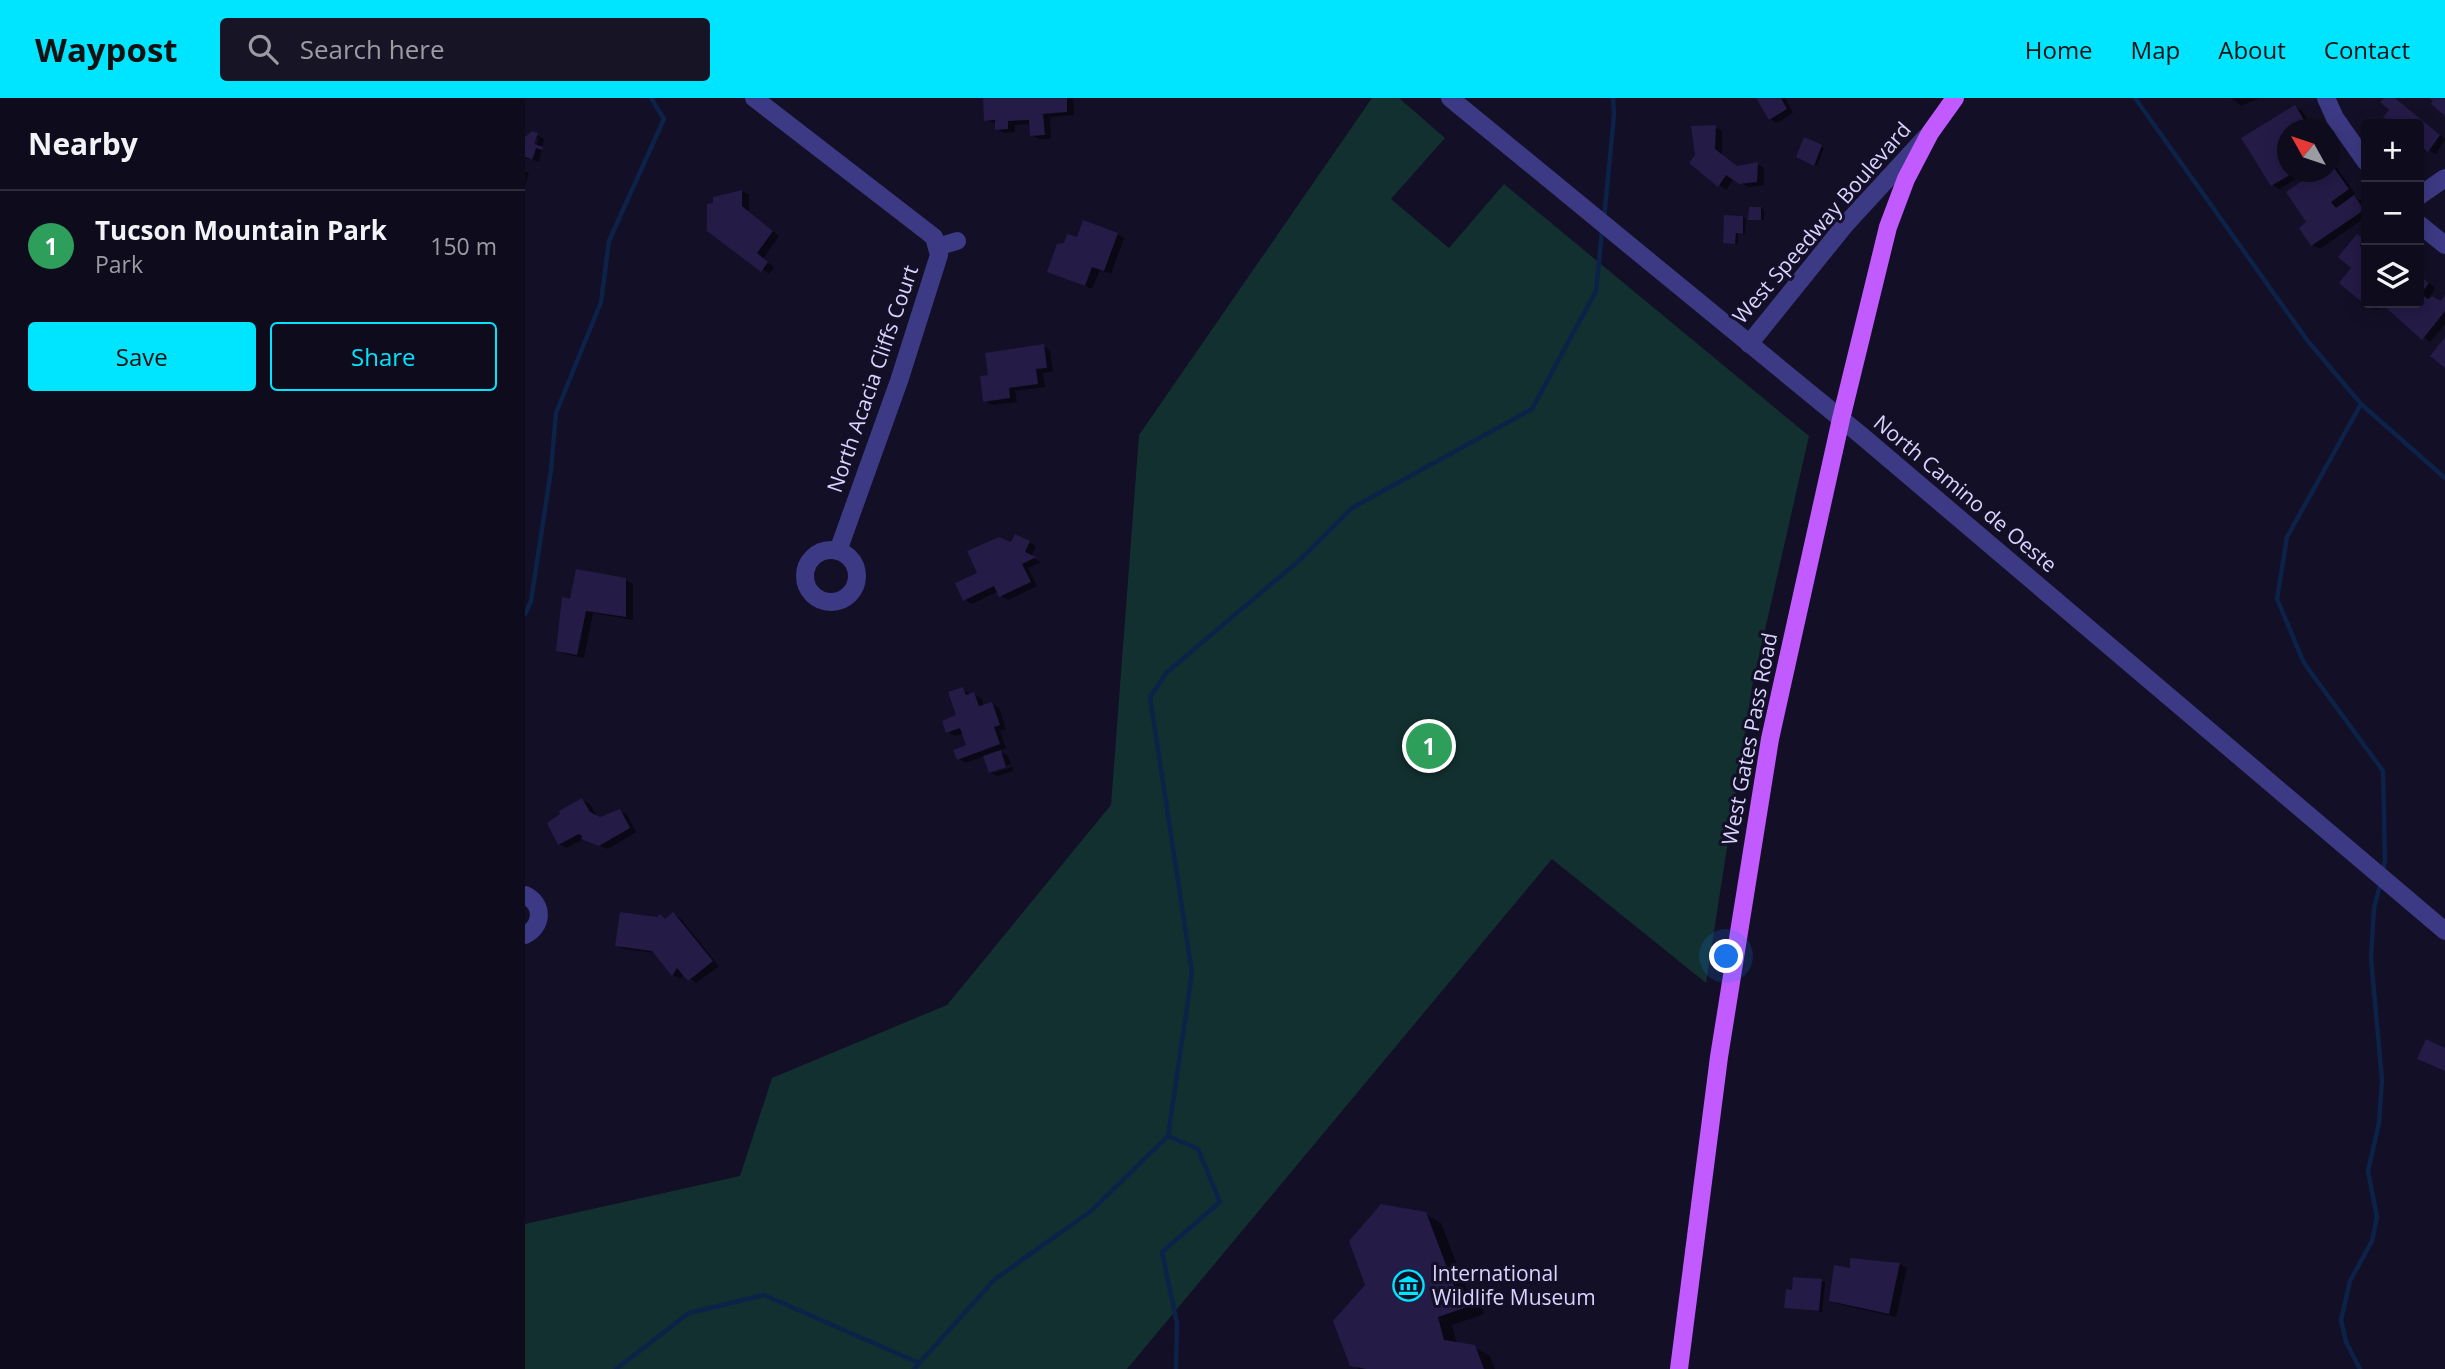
<!DOCTYPE html>
<html lang="en">
<head>
<meta charset="utf-8">
<style>
	:root { --surface:#0e0b1c; --page:#171425; --text:#f1f3f6; --muted:#9b9ba3; --line:#2e2b3b; --accent:#00e5ff }
	body { margin:0; font-family:"Open Sans",sans-serif; background:var(--page); color:var(--text) }
	.controls { position:absolute; right:21px; top:21px; display:grid; overflow:hidden; border-radius:7px; box-shadow:0 4px 18px #0003 }
	.controls button { width:63px; height:63px; display:grid; place-items:center; padding:0; border:0; border-bottom:2px solid var(--line); background:var(--surface); color:var(--text); font:35px sans-serif }
	.compass { position:absolute; left:1752px; top:21px; width:63px; height:63px; border-radius:50%; background:var(--surface); box-shadow:0 4px 18px #0003; rotate:310deg }
	.you { position:absolute; left:1202px; top:859px; width:24px; height:24px; margin:-18px; border:5px solid #fff; border-radius:50%; background:#1a73e8; box-shadow:0 0 0 10px #1a73e833 }
	.badge { display:grid; place-items:center; width:46px; height:46px; border-radius:50%; background:var(--accent); color:#fff; font-size:23px; font-weight:700 }
	.pin { position:absolute; translate:-50% -50%; border:4px solid #fff; box-shadow:0 2px 7px #0006 }
	.list { margin:0; padding:0; list-style:none }
	h2 { display:flex; justify-content:space-between; align-items:center; height:91px; margin:0; padding:0 28px; font-size:30px }
	h2 small { font-size:23px; font-weight:400; color:var(--muted) }
	.list li { display:grid; grid-template-columns:46px 1fr auto; gap:21px; align-items:center; box-sizing:border-box; height:112px; padding:0 28px; border-top:2px solid var(--line) }
	.list b { display:block; font-size:26px; white-space:nowrap }
	.list p { margin:0; font-size:23px; white-space:nowrap; color:var(--muted) }
	.list em { font-size:23px; font-style:normal; color:var(--muted) }
	.actions { display:flex; gap:14px; padding:21px 28px }
	.actions a { flex:1; padding:16px 0; border:2px solid var(--accent); border-radius:7px; text-align:center; font-size:24px; color:var(--accent) }
	.actions .main { background:var(--accent); color:#111 }
	.icon { flex:none; width:38px; height:38px; fill:none; stroke:currentColor; stroke-width:2; stroke-linecap:round; stroke-linejoin:round }
	.map { position:relative; flex:none; width:1920px; height:1271px; overflow:hidden }
	header { display:flex; align-items:center; gap:42px; box-sizing:border-box; height:98px; padding:0 35px; background:var(--accent); color:#111 }
	header strong { font-size:33px }
	nav { display:flex; gap:38px; margin-inline-start:auto; font-size:24px }
	.search { width:490px; height:63px; background:var(--page); display:flex; align-items:center; gap:18px; box-sizing:border-box; padding:0 24px; border-radius:7px; color:var(--muted); font-size:26px }
	main { display:flex }
	aside { flex:1; background:var(--surface) }
	.map>svg:first-child { display:block }
	.park { fill:#12302f }
	.shadow { fill:#0007 }
	.lines { fill:none; stroke-linecap:round; stroke-linejoin:round }
	.stream { stroke:#0c2248; stroke-width:4.5 }
	.building { fill:#241b47 }
	.minor { stroke:#3d3a85; stroke-width:18 }
	.major { stroke:#c25bff; stroke-width:18 }
	.labels { text-anchor:middle; stroke-width:6; stroke-linejoin:round; paint-order:stroke }
	.street-label { font-size:21px; fill:#d9d4ff; stroke:#130f26 }
	.poi-label { font-size:21px; fill:#d9d4ff; stroke:#130f26; text-anchor:start }
</style>
</head>
<body>
<header>
<strong>Waypost</strong>
<div class="search"><svg class="icon" aria-label="search" viewBox="0 0 24 24"><circle cx="10" cy="10" r="6"/><path d="M15 15l6 6"/></svg>Search here</div>
<nav><a>Home</a><a>Map</a><a>About</a><a>Contact</a></nav>
</header>
<main>
<aside>
<h2>Nearby<small></small></h2>
<ul class="list">
<li><span class="badge" style="background:#2e9e5b">1</span><div><b>Tucson Mountain Park</b><p>Park</p></div><em>150 m</em></li>
</ul>
<div class="actions"><a class="main">Save</a><a>Share</a></div>
</aside>
<div class="map">
<svg width="1920" height="1271" viewBox="0 0 1920 1271">
	<rect width="100%" height="100%" fill="#130f26"/>
	<!-- park -->
	<path class="park" d="M847 0H874L920 40 866 101 924 150 979 86 1284 338 1227 589 1181 885 1027 761 602 1271H0V1126L215 1078 247 980 422 907 586 707 614 337Z"/>
	<!-- shadow -->
	<g class="shadow">
		<path d="M460 0H546L548 1 549 17 525 19 526 41H514L507 37 506 26 490 27V34L479 35 472 31V26L461 22Z"/>
		<path d="M1233 0H1260L1268 15 1252 25 1245 21Z"/>
		<path d="M1707 0H1734L1716 8Z"/>
		<path d="M1861 0 1871 1 1920 41 1911 56 1902 51 1894 59V26H1860L1865 21 1866 11Z"/>
		<path d="M1770 9 1777 13 1786 26 1777 32H1762V74H1783L1754 91 1747 87 1719 41Z"/>
		<path d="M1190 29 1197 33V57L1213 70 1232 66 1239 70V87L1223 89 1209 80 1201 92 1166 65Z"/>
		<path d="M12 37 19 41 14 64 8 62 14 40H10L5 61H0V41Z"/>
		<path d="M1280 42 1299 50 1292 68 1273 59Z"/>
		<path d="M1805 66 1812 70 1830 96 1827 98 1837 103 1841 110V119L1795 151 1788 147 1784 125 1763 94 1793 74H1804Z"/>
		<path d="M0 73 4 75 0 88Z"/>
		<path d="M217 93 224 97V114L254 138 238 161 249 169 244 176 184 132 190 100Z"/>
		<path d="M1236 110 1239 112V122L1225 121Z"/>
		<path d="M1218 119 1221 121 1220 136H1213V146L1200 144Z"/>
		<path d="M592 136 599 140 586 176 575 172 567 191 524 173 553 141Z"/>
		<path d="M1832 138 1841 144V205H1858L1852 212 1845 208 1816 185 1829 170Z"/>
		<path d="M1894 176 1910 190 1905 198 1916 205 1920 200V226L1905 244 1859 205H1894Z"/>
		<path d="M518 248 525 252 528 273 518 275 520 289 490 293 492 304 467 307 460 303 465 278Z"/>
		<path d="M504 444 511 448 506 459 516 464 503 470 512 488 483 502 476 498 474 493 447 506 440 502 454 476 487 446Z"/>
		<path d="M101 482 108 486V522L68 515 59 560 40 556 33 552 47 503Z"/>
		<path d="M438 591 446 597 449 596 456 600 459 608 467 606 474 610 481 631 475 633 481 650 474 653 483 658 486 666 468 672V675L487 669 488 673 472 678 465 674 460 658 440 665 433 660 443 648 439 635 430 638 422 634 433 618Z"/>
		<path d="M57 702 65 706 72 719 75 721 95 713 102 717 111 734 83 751 59 741 41 750 34 746Z"/>
		<path d="M148 816 155 820 194 868 171 885 159 875 155 881 148 877 131 855 99 851 92 847 135 818 142 822Z"/>
		<path d="M900 1116 916 1125 943 1195 954 1201 959 1216 927 1227 932 1246 949 1249 965 1258 970 1271H834L827 1267Z"/>
		<path d="M1327 1162 1375 1166 1382 1170 1371 1219 1313 1206 1306 1202 1326 1172Z"/>
		<path d="M1297 1183 1300 1185 1297 1214 1261 1209 1268 1194Z"/>
	</g>
	<g class="lines">
		<!-- stream -->
		<g class="stream">
			<path d="M1610 0 1782 242 1836 306 1920 380"/>
			<path d="M1079 121 1089 17 1088 0"/>
			<path d="M1836 306 1762 439 1752 501 1779 565 1858 673 1860 762 1858 774"/>
			<path d="M0 516 6 503 26 372 31 315 76 204 84 143 139 21 126 0"/>
			<path d="M643 1038 673 1051 695 1104 637 1154 652 1225 651 1271"/>
			<path d="M91 1271 164 1215 239 1197 394 1265"/>
			<path d="M389 1271 470 1181 566 1113 643 1038 667 875 625 599 642 574 777 460 827 410 1007 311 1071 193 1077 133"/>
			<path d="M1835 1271 1821 1244 1816 1222 1825 1183 1847 1143 1852 1119 1843 1073 1854 1025 1857 982 1846 860 1849 810 1856 783"/>
		</g>
	</g>
	<!-- building -->
	<g class="building">
		<path d="M458 0H542V14L518 16 520 37 505 38 504 22 483 23V31L470 32V22L459 23Z"/>
		<path d="M1231 0H1256L1262 11 1244 22Z"/>
		<path d="M1859 0H1870L1915 37 1903 54 1894 47V26H1858L1862 22 1858 19 1864 12 1855 4Z"/>
		<path d="M1904 0H1920V18L1906 6 1908 3Z"/>
		<path d="M1770 7 1779 22 1762 32V74H1770L1746 88 1716 40Z"/>
		<path d="M1191 27 1190 51 1212 68 1233 64 1232 84 1214 86 1201 77 1193 89 1164 65 1170 57 1166 28Z"/>
		<path d="M7 33 13 35 9 46 18 49 17 52 11 50 7 61 0 59V39Z"/>
		<path d="M1279 39 1297 47 1289 68 1271 59Z"/>
		<path d="M1804 63 1824 91 1806 104 1811 110 1829 97 1839 112 1786 148 1774 130 1781 124 1761 94 1790 74H1804Z"/>
		<path d="M217 92V108L248 133 232 155 243 164 236 174 182 133V106L188 105V99Z"/>
		<path d="M1224 109H1236V122H1223Z"/>
		<path d="M1199 117 1218 118V136L1211 135 1210 146 1198 145Z"/>
		<path d="M558 122 593 135 579 173 567 169 560 188 522 174 532 146 539 145 542 136 552 139Z"/>
		<path d="M1832 136 1838 141 1835 148 1841 153V205H1848L1844 210 1814 185 1826 170 1813 159Z"/>
		<path d="M1894 176 1904 185 1896 196 1903 201 1907 198 1916 203 1920 197V213L1897 242 1858 207 1860 205H1894Z"/>
		<path d="M1920 239V270L1905 258Z"/>
		<path d="M519 246 522 270 511 271 513 286 484 290 485 300 458 304 455 278 463 277 460 255Z"/>
		<path d="M490 436 505 443 500 454 511 459 497 466 506 484 474 499 469 488 438 503 430 485 452 475 442 453 474 439 486 444Z"/>
		<path d="M51 471 101 480V519L61 513 52 557 31 553 37 499 45 501Z"/>
		<path d="M438 589 441 597 449 594 454 608 467 604 475 627 469 629 475 646 432 662 428 652 441 647 435 630 421 635 417 623 431 617 423 594Z"/>
		<path d="M476 652 481 669 464 675 458 658Z"/>
		<path d="M57 700 65 714 75 719 95 711 105 730 74 748 56 741 57 738 54 736 33 747 22 725 35 716 34 713Z"/>
		<path d="M95 814 132 819 135 816 140 821 148 814 188 863 163 883 152 870 147 878 127 853 90 848Z"/>
		<path d="M1901 941 1920 950V973L1892 961Z"/>
		<path d="M856 1106 901 1114 931 1193 938 1190 945 1208 913 1219 919 1242 950 1247 959 1271H841L825 1268 808 1223 840 1187 824 1143Z"/>
		<path d="M1325 1160 1375 1165 1364 1216 1304 1203 1309 1167 1325 1170Z"/>
		<path d="M1268 1179 1297 1181 1294 1213 1259 1210 1261 1191 1267 1192Z"/>
	</g>
	<g class="lines">
		<!-- minor -->
		<g class="minor">
			<path d="M229 0 409 139 414 157 374 283 313 453"/>
			<path d="M925 0 1337 338 1920 833"/>
			<path d="M1801 0 1810 20 1841 64"/>
			<path d="M1894 98 1920 80"/>
			<path d="M1894 126 1920 147"/>
			<path d="M412 149 432 143"/>
			<path d="M1224 246 1320 127 1400 40"/>
			<circle cx="306" cy="478" r="26"/>
			<path d="M0 797C19 806 18 828 0 837"/>
		</g>
		<!-- major -->
		<path class="major" d="M1154 1271 1194 959 1245 641 1316 321 1363 129 1381 81 1405 35 1430 0"/>
	</g>
	<!-- icons -->
	<defs>
		<symbol id="museum-ring" viewBox="-11 -11 22 22"><circle r="9.5" fill="#130f26" stroke="#00e5ff" stroke-width="1.5"/><path d="M0-6L6-3V-2H-6V-3ZM-5-1h2V3h-2ZM-1-1h2V3h-2ZM3-1h2V3H3ZM-6 4H6V6H-6Z" fill="#00e5ff"/></symbol>
	</defs>
	<g fill-rule="evenodd">
		<use href="#museum-ring" x="866" y="1170" width="35" height="35"/>
	</g>
	<g class="labels">
		<!-- street labels -->
		<g class="street-label">
			<text transform="translate(1297 125) rotate(-49)" y="7">West Speedway Boulevard</text>
			<text transform="translate(348 281) rotate(-71)" y="7">North Acacia Cliffs Court</text>
			<text transform="translate(1440 396) rotate(40)" y="7">North Camino de Oeste</text>
			<text transform="translate(1225 641) rotate(-79)" y="7">West Gates Pass Road</text>
		</g>
		<!-- poi labels -->
		<g class="poi-label">
			<text x="907" y="1183">International<tspan x="907" dy="24">Wildlife Museum</tspan></text>
		</g>
	</g>
</svg>
<div class="controls">
<button>+</button>
<button>−</button>
<button><svg class="icon" aria-label="layers" viewBox="0 0 24 24"><path d="M12 4l9 5-9 5-9-5zM3 14l9 5 9-5"/></svg></button>
</div>
<svg class="compass" viewBox="-18 -18 36 36"><path d="M0-13l5 13h-10z" fill="#e53935"/><path d="M0 13l5-13h-10z" fill="#9b9ba3"/></svg>
<div class="you"></div>
<div class="pin badge" style="left:904px;top:648px;background:#2e9e5b">1</div>
</div>
</main>
</body>
</html>
